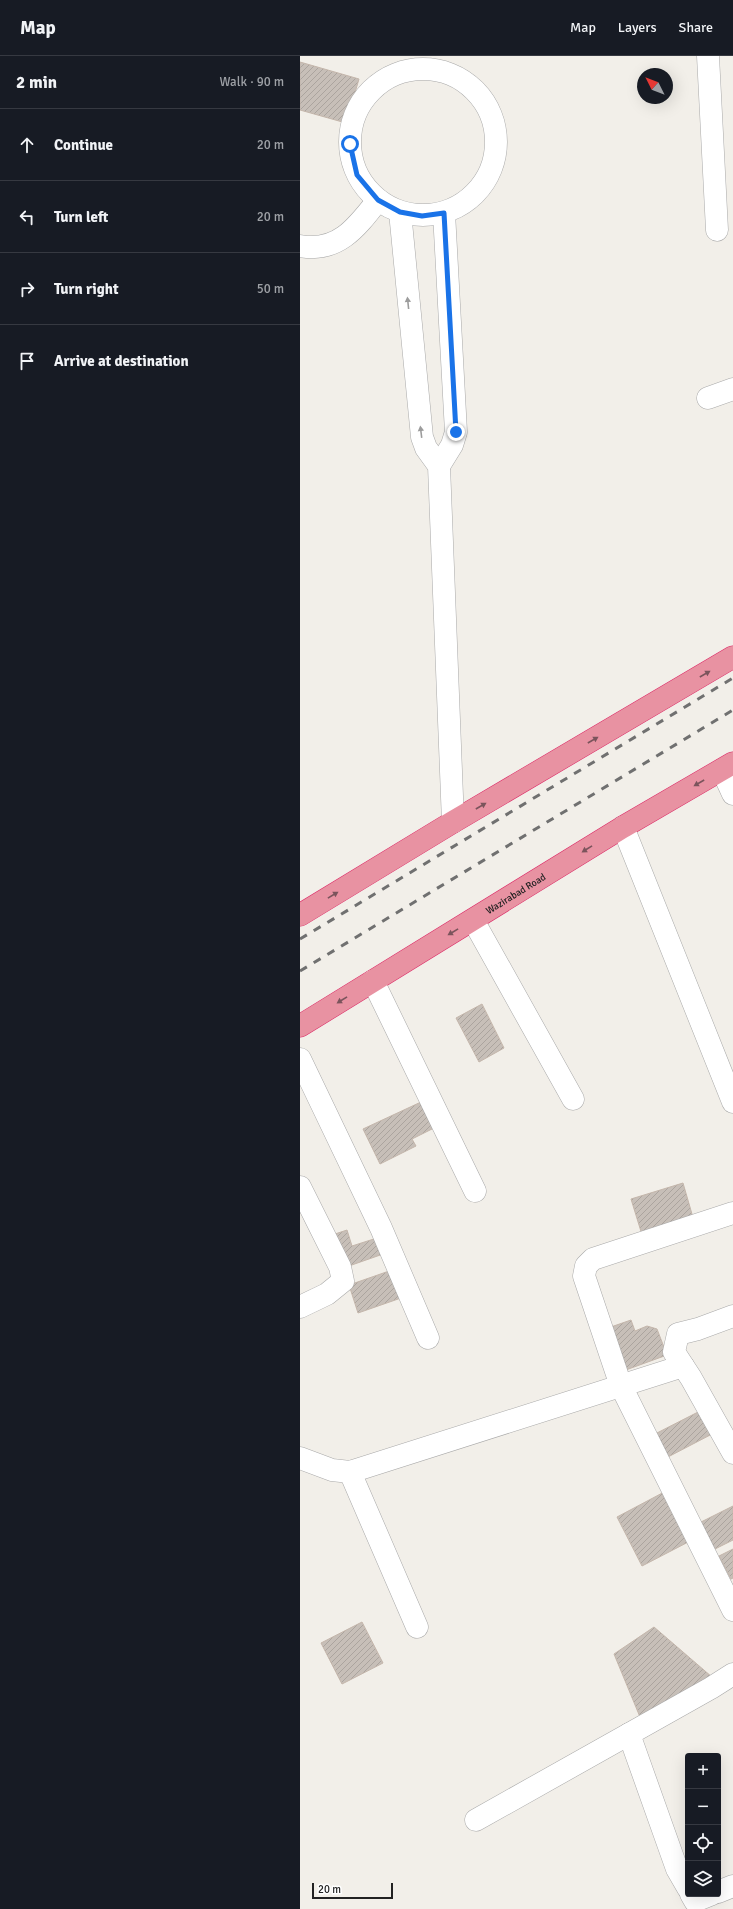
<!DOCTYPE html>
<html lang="en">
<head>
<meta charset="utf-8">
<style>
	:root { --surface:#171b24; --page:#242831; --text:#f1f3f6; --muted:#9ea1a6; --line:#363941 }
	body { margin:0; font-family:Signika,sans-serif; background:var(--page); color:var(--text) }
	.controls { position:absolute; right:12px; bottom:12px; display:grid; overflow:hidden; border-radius:4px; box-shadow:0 4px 16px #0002 }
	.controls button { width:36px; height:36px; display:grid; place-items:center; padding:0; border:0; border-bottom:1px solid var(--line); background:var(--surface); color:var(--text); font:20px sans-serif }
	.compass { position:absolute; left:337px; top:12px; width:36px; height:36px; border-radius:50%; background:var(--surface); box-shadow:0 4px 16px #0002; rotate:312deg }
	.scale { position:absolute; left:12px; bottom:10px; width:81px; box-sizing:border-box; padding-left:4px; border:2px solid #222; border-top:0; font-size:11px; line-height:14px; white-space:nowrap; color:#222; -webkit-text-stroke:3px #fff; paint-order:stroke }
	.stop { position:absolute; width:12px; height:12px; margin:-9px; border:3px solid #1a73e8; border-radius:50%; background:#fff }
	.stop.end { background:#1a73e8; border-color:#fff; box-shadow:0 1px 4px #0008 }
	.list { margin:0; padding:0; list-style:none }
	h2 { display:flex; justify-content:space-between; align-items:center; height:52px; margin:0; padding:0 16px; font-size:17px }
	h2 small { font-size:13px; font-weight:400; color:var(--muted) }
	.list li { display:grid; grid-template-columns:26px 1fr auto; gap:12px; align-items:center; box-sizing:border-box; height:72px; padding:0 16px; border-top:1px solid var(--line) }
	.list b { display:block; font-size:15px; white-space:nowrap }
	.list em { font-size:13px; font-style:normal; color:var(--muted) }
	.icon { flex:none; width:22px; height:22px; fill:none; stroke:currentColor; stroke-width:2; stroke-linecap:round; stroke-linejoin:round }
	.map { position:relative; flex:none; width:433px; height:1853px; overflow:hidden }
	header { display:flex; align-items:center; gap:24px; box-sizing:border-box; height:56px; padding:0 20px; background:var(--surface); border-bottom:1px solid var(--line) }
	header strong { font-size:19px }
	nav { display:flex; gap:22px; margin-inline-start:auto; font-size:14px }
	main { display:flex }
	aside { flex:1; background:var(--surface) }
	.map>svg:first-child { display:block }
	.building { fill:url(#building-hatch); stroke:#c4b6ab }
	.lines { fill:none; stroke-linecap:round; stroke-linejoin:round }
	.minor-casing { stroke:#a9a9a9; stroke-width:23 }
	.highway-casing { stroke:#dc2a67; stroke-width:23 }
	.minor { stroke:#fff; stroke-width:22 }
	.highway { stroke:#e892a2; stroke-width:22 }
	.rail { stroke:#707070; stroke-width:3; stroke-dasharray:8 8; stroke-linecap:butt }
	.oneway { fill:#9c9c9c }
	.oneway2 { fill:#7b545c }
	.route { stroke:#1a73e8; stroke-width:5 }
	.labels { text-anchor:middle; stroke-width:3; stroke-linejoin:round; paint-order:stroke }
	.street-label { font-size:10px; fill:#222; stroke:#fff }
</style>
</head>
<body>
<header>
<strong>Map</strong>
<nav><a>Map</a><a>Layers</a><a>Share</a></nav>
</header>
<main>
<aside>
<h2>2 min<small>Walk · 90 m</small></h2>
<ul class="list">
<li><svg class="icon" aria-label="ahead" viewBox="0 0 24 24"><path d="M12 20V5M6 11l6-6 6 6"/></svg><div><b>Continue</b></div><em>20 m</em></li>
<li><svg class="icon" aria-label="left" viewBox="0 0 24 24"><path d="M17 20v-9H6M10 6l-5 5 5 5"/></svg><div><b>Turn left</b></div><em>20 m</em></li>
<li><svg class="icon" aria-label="right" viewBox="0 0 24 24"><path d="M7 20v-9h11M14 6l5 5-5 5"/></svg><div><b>Turn right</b></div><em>50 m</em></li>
<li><svg class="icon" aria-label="arrive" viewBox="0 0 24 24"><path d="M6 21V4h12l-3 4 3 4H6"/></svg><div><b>Arrive at destination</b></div></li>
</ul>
</aside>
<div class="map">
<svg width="433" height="1853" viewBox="0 0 433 1853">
	<defs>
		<pattern id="building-hatch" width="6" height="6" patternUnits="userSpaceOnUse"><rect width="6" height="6" fill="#c7bfb8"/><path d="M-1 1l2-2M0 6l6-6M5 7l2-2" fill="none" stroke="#aba49e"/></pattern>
	</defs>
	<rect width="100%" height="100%" fill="#f2efe9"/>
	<!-- building -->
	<g class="building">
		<path d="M0 6 59 23 46 67 0 54Z"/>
		<path d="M182 948 204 992 179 1006 156 962Z"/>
		<path d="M121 1046 134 1072 112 1083 116 1090 80 1108 63 1073Z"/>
		<path d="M383 1127 394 1165 343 1182 331 1143Z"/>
		<path d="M47 1174 52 1190 80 1181 86 1197 46 1211 35 1178Z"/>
		<path d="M92 1214 101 1242 58 1257 49 1229Z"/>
		<path d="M331 1264 335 1275 347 1270 357 1273 367 1299 323 1315 308 1272Z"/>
		<path d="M402 1354 414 1377 366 1402 353 1379Z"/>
		<path d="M368 1434 394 1483 342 1510 317 1461Z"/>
		<path d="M433 1450V1484L409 1496 395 1469Z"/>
		<path d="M433 1493V1522L431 1523 419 1500Z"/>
		<path d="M62 1566 83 1607 42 1628 21 1587Z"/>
		<path d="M354 1571 412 1621 340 1661 314 1598Z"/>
	</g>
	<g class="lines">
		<defs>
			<g id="minor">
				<path d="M408 0 417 174"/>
				<circle cx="123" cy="86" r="73"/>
				<path d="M100 156 122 381 126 392 139 410 153 766"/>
				<path d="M0 190C38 197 57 171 78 144"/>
				<path d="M408 342 433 333"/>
				<path d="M139 410 152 389 156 376 144 157"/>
				<path d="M422 714 433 738"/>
				<path d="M323 771 433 1046"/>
				<path d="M173 864 273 1043"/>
				<path d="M73 925 175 1135"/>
				<path d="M0 1003 81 1172 128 1282"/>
				<path d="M0 1131 40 1211 43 1225 27 1238 0 1251"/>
				<path d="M433 1157 293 1203 286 1210 284 1220 321 1330 433 1554"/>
				<path d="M433 1260 398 1273 378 1278 374 1296 391 1322 433 1397"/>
				<path d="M0 1402 32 1414 50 1416 383 1310"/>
				<path d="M50 1416 117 1571"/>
				<path d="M329 1678 377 1813 388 1832"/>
				<path d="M176 1764 411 1632 433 1618"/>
				<path d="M418 1836 433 1830"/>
				<path d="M391 1838 395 1845 412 1838"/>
			</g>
			<g id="highway">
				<path d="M0 859 153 766 433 601"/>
				<path id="s1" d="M0 970 323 771 433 707"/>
			</g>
		</defs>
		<!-- minor casing -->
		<use href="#minor" class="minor-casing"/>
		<!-- highway casing -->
		<use href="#highway" class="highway-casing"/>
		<!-- minor -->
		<use href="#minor" class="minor"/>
		<!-- highway -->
		<use href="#highway" class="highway"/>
		<!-- rail -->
		<g class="rail">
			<path d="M0 883 433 622"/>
			<path d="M0 915 433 654"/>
		</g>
	</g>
	<!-- one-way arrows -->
	<defs><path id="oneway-solid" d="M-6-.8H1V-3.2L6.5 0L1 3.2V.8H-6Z"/></defs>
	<g class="oneway">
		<use href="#oneway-solid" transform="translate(108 247) rotate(-96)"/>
		<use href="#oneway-solid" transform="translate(121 376) rotate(-97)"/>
	</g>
	<g class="oneway2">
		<use href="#oneway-solid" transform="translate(405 618) rotate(-30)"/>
		<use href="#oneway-solid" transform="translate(293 684) rotate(-30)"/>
		<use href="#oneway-solid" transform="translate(399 727) rotate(150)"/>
		<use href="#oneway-solid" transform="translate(181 750) rotate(-30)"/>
		<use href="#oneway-solid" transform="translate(287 793) rotate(148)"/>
		<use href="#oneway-solid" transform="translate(33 839) rotate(-31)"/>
		<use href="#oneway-solid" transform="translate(153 876) rotate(149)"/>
		<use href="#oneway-solid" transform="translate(42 944) rotate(148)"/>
	</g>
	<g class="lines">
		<!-- route -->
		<path class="route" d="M50 88 57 119 78 144 100 156 122 160 144 157 156 376"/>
	</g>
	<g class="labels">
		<!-- street labels -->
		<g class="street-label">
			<text dy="4" stroke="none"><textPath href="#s1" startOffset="253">Wazirabad Road</textPath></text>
		</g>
	</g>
</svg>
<div class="controls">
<button>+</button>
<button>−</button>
<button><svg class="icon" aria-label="locate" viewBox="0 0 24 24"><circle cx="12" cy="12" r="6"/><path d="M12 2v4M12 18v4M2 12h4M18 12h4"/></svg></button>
<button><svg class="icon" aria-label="layers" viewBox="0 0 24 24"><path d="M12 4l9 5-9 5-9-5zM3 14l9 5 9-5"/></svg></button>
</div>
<svg class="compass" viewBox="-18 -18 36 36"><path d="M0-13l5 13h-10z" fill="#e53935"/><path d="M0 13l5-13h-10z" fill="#9ea1a6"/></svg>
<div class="scale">20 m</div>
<div class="stop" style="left:50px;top:88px"></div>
<div class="stop end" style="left:156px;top:376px"></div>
</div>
</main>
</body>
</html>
